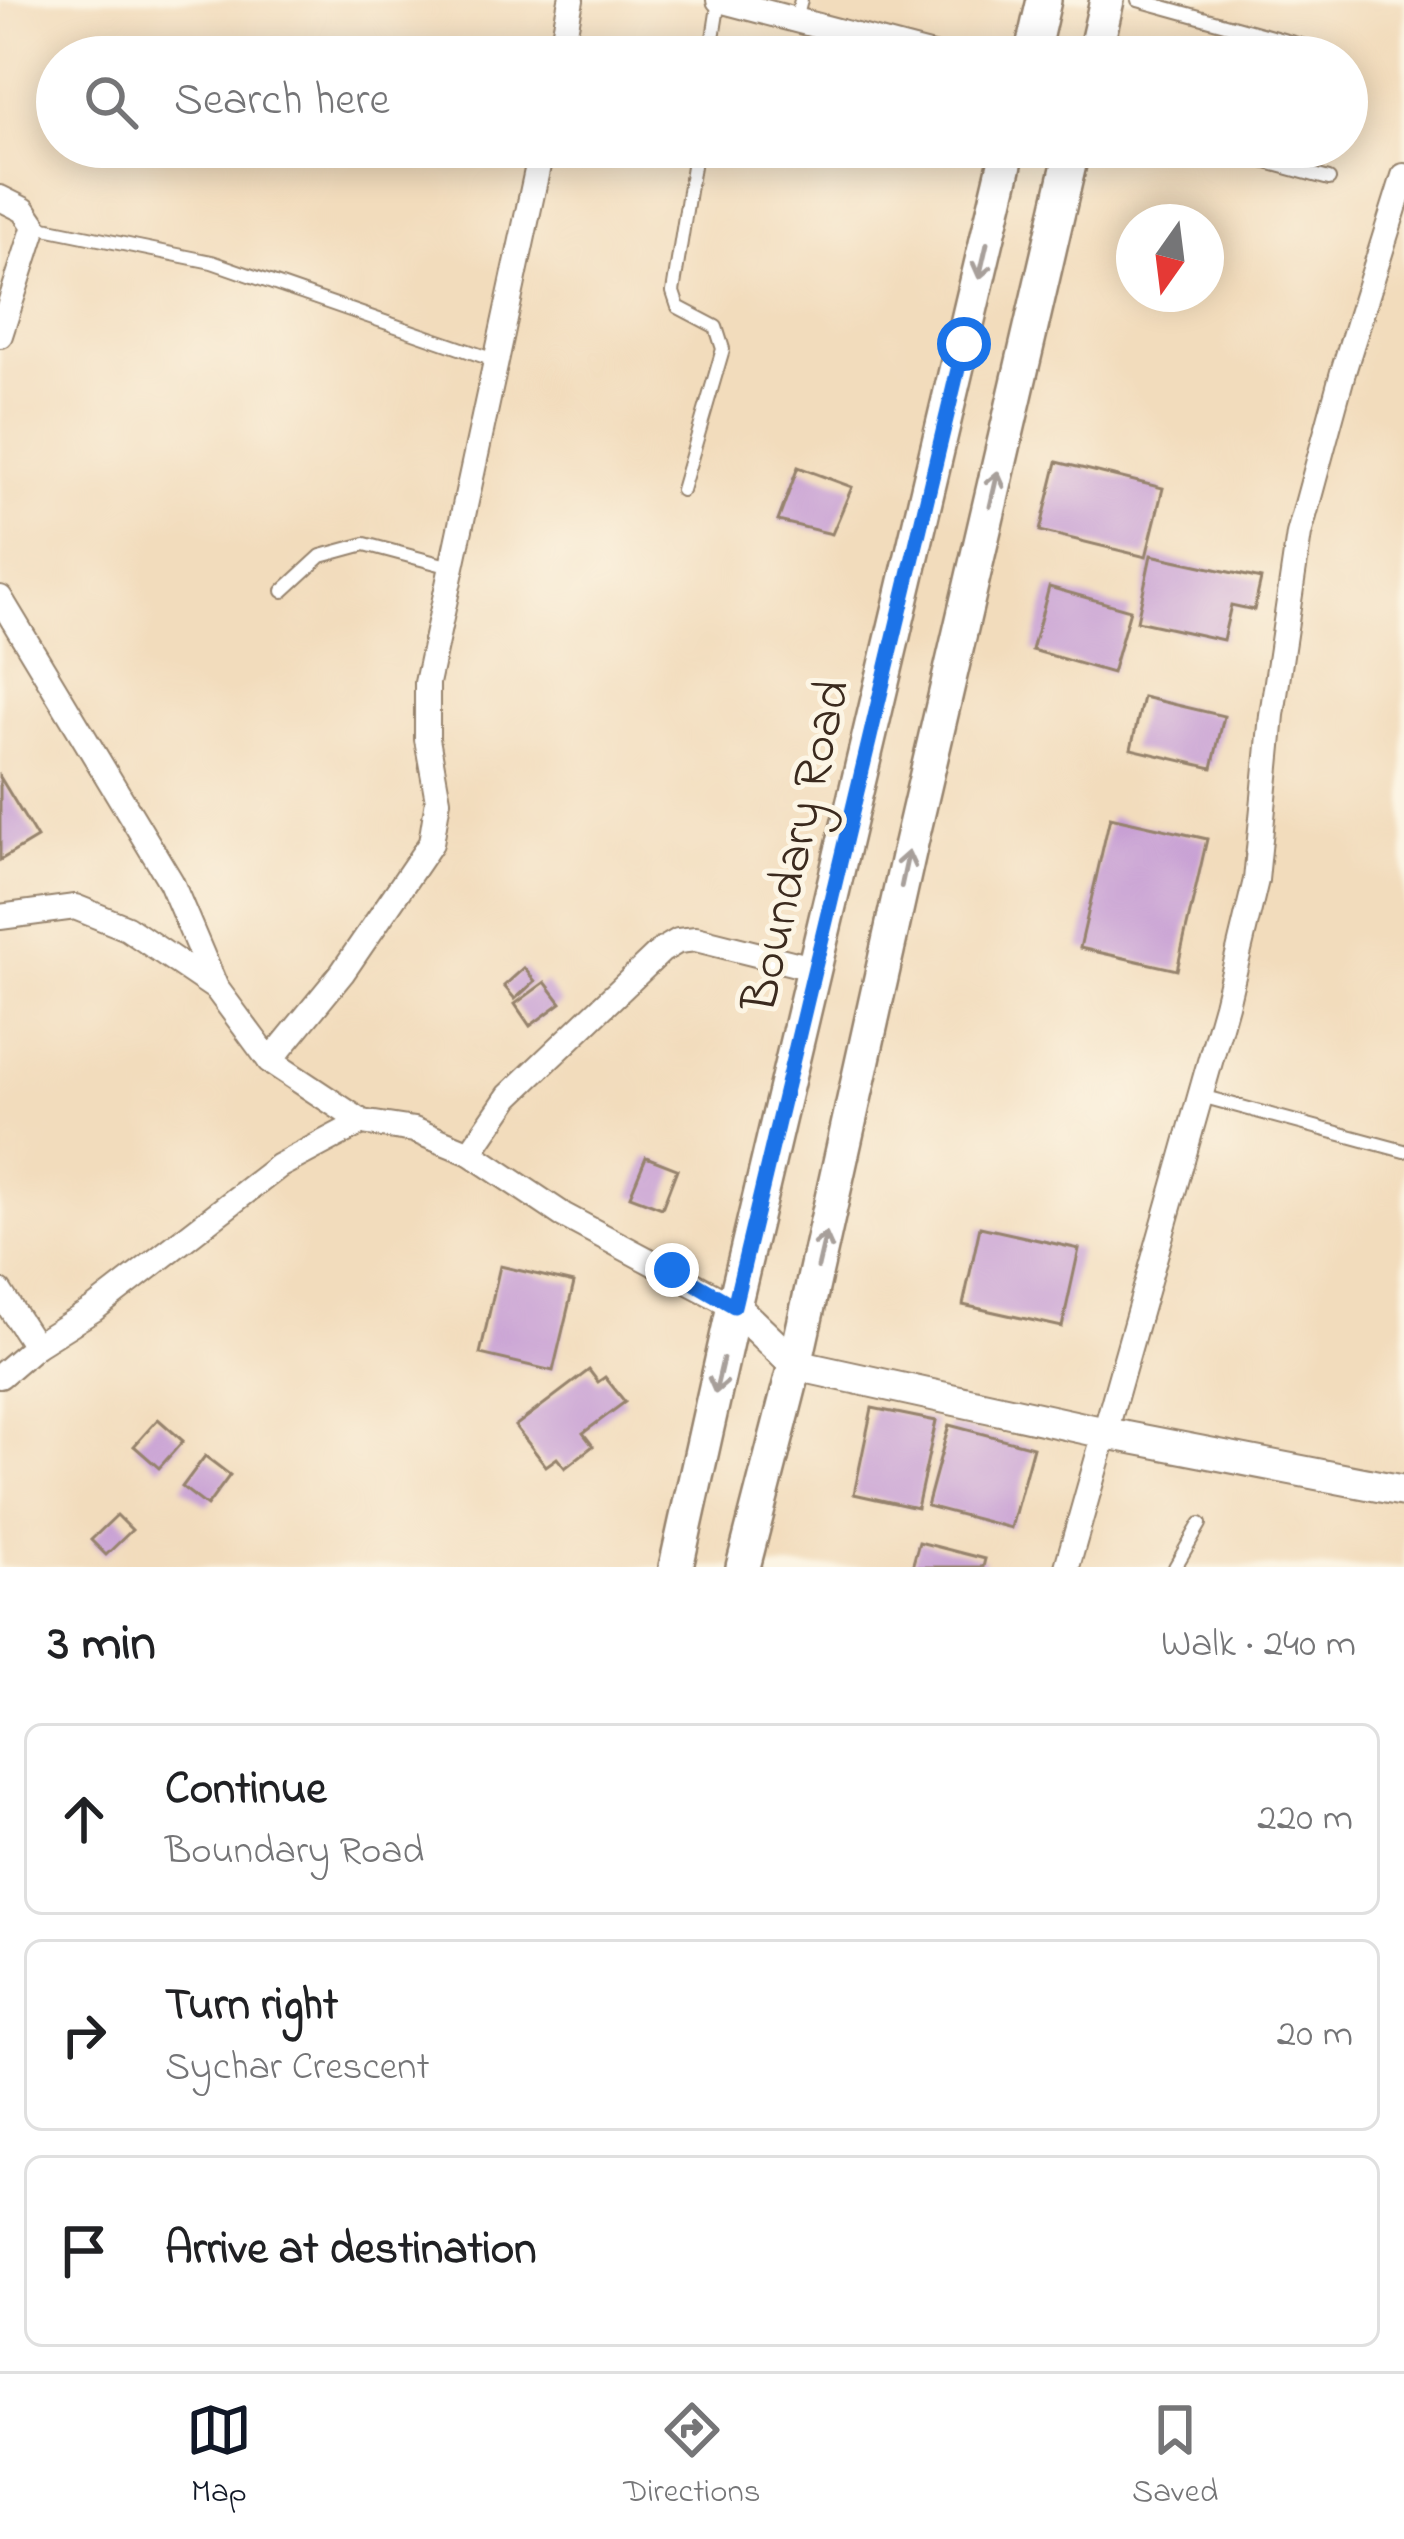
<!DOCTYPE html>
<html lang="en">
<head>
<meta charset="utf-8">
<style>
	:root { --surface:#fff; --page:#f2f2f2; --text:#202124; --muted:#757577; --line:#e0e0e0; --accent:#111827 }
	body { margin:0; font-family:"Indie Flower",sans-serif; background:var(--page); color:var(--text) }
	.compass { position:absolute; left:1116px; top:204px; width:108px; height:108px; border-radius:50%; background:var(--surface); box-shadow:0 6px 30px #0003; rotate:194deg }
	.stop { position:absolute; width:36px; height:36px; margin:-27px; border:9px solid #1a73e8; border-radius:50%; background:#fff }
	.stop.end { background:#1a73e8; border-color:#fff; box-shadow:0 3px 12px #0008 }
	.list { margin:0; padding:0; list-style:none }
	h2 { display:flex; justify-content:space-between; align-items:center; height:156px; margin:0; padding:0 48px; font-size:51px }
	h2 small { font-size:39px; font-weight:400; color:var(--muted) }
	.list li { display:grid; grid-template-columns:78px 1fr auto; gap:36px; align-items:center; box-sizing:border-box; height:192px; margin:0 24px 24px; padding:0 24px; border:3px solid var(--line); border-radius:18px }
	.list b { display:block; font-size:45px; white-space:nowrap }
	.list p { margin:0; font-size:39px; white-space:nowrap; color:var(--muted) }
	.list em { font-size:39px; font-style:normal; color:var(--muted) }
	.icon { flex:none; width:66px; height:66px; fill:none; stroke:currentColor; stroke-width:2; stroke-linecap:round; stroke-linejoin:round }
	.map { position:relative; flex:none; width:1404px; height:1567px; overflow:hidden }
	.search { position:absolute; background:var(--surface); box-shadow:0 6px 30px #0003; left:36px; right:36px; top:36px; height:132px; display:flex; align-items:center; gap:30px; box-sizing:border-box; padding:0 42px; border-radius:66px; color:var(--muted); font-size:45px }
	.sheet { height:804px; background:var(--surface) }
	nav { display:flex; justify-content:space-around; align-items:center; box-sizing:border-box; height:168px; border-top:3px solid var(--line); background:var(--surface); font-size:33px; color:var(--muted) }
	nav a { display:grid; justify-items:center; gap:6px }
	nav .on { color:var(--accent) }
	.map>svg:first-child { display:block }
	.building { fill:#c8a0d4 }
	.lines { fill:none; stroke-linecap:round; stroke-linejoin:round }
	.service-casing { stroke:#96836d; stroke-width:16 }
	.minor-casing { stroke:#96836d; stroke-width:28 }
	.tertiary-casing { stroke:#96836d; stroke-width:34 }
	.secondary-casing { stroke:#96836d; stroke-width:38 }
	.service { stroke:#fff; stroke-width:12 }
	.minor { stroke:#fff; stroke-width:24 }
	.tertiary { stroke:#fff; stroke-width:30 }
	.secondary { stroke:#fff; stroke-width:33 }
	.oneway { stroke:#a79f9a }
	.route { stroke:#1a73e8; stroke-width:15 }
	.labels { text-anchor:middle; stroke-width:10; stroke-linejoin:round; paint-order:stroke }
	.street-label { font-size:51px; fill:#3b2a1e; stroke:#fcf5e5 }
</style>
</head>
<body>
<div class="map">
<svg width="1404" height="1567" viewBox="0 0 1404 1567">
	<rect width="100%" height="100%" fill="#fcf5e5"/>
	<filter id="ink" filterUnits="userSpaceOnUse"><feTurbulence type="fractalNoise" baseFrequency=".00833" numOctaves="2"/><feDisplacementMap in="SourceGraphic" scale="24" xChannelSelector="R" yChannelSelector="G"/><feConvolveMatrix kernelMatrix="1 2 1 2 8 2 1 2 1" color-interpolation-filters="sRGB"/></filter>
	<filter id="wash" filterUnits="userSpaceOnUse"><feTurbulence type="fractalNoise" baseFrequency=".004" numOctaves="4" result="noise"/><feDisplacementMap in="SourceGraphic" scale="48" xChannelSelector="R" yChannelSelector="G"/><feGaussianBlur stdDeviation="2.7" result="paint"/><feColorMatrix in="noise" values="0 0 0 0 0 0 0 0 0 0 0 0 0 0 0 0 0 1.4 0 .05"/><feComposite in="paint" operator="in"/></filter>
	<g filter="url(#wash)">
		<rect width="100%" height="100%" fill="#f2dcbc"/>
		<g id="blocks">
			<!-- building -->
			<g class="building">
				<path d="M1057 462 1163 488 1146 557 1040 531Z"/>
				<path d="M798 467 852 487 832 534 778 521Z"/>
				<path d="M1151 555 1261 579 1254 610 1231 605 1223 640 1137 621Z"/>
				<path d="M1049 587 1130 610 1112 673 1032 650Z"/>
				<path d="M1143 697 1224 716 1212 768 1131 749Z"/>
				<path d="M0 777 37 838 0 860Z"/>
				<path d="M1110 817 1207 839 1177 970 1080 948Z"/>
				<path d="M524 968 535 981 515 999 504 986Z"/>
				<path d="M545 982 561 1003 530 1026 515 1004Z"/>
				<path d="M646 1157 677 1169 662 1208 630 1196Z"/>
				<path d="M980 1227 1079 1249 1062 1327 963 1305Z"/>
				<path d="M500 1266 574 1283 553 1371 480 1354Z"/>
				<path d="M589 1370 598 1382 605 1377 625 1402 583 1433 593 1446 565 1468 557 1458 546 1466 515 1426Z"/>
				<path d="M872 1408 936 1421 917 1508 854 1494Z"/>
				<path d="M158 1419 183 1441 159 1468 134 1446Z"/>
				<path d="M949 1425 1033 1447 1011 1528 927 1506Z"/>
				<path d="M205 1456 230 1475 207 1506 182 1487Z"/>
				<path d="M117 1515 132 1530 106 1555 91 1540Z"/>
				<path d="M919 1542 985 1559 983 1567H912Z"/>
			</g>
		</g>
	</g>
	<g filter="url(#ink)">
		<use href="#blocks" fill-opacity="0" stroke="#96836d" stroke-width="3"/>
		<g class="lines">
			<defs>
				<g id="service">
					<path d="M1138 0 1319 50"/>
					<path d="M796 20 801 0"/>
					<path d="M710 57 719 0"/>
					<path d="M1212 147 1329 179"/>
					<path d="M35 226 212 262 497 361"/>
					<path d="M682 490 723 349 716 327 678 307 673 292 696 147"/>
					<path d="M283 591 321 556 365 544 451 567"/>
					<path d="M1201 1096 1404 1151"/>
					<path d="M1175 1567 1200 1524"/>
				</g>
				<g id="minor">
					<path d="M719 0 937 57"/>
					<path d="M560 57 571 0"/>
					<path d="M0 198 24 210 35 226 0 335"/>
					<path d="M0 598 171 882 216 988 270 1061 362 1122 414 1130 470 1153 563 1215 734 1306"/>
					<path d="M0 917 75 907 127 928 214 987"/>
					<path d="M270 1061 342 973 431 843 438 800 427 739V683L542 147"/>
					<path d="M470 1153 509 1096 661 951 678 941 696 939 816 969"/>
					<path d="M0 1292 35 1346"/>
					<path d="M0 1376 35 1346 94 1309 279 1166 362 1122"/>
					<path d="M1067 1567 1226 1005 1256 880 1272 715 1299 534 1343 372 1404 176"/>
				</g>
				<path id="tertiary" d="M734 1306 795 1365 1106 1433 1404 1491"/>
				<g id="secondary">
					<path d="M1031 57 1044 0"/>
					<path d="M1094 57 1107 0"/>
					<path d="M676 1567 734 1306 1009 147"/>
					<path d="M743 1567 795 1365 911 843 1073 147"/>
				</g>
			</defs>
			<!-- service casing -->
			<use href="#service" class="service-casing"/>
			<!-- minor casing -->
			<use href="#minor" class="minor-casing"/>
			<!-- tertiary casing -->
			<use href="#tertiary" class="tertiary-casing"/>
			<!-- secondary casing -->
			<use href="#secondary" class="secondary-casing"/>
			<!-- service -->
			<use href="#service" class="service"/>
			<!-- minor -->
			<use href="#minor" class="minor"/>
			<!-- tertiary -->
			<use href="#tertiary" class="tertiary"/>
			<!-- secondary -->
			<use href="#secondary" class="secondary"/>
		</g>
		<!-- one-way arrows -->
		<defs><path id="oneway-shaft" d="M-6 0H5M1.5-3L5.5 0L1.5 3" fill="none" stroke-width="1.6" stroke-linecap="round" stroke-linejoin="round" transform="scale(3)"/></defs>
		<g class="oneway">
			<use href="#oneway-shaft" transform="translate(983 261) rotate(103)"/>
			<use href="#oneway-shaft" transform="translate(994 489) rotate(-77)"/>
			<use href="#oneway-shaft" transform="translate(905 869) rotate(-78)"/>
			<use href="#oneway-shaft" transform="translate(822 1250) rotate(-77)"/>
			<use href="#oneway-shaft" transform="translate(719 1376) rotate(103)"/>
		</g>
	</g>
	<g class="lines" filter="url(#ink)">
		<!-- route -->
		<path class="route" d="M672 1270 734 1306 964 344"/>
	</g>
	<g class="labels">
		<!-- street labels -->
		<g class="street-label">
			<text transform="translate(793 845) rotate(-77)" y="18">Boundary Road</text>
		</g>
	</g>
</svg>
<svg class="compass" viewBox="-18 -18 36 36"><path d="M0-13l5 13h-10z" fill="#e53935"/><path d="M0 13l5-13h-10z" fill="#757577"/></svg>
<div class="stop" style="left:964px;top:344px"></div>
<div class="stop end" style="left:672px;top:1270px"></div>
<div class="search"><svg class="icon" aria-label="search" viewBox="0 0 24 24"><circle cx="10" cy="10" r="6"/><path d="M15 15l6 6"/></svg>Search here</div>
</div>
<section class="sheet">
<h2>3 min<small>Walk · 240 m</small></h2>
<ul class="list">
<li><svg class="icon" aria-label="ahead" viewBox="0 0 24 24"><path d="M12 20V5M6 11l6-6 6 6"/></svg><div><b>Continue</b><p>Boundary Road</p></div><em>220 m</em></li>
<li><svg class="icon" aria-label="right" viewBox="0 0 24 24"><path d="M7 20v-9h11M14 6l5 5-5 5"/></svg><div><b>Turn right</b><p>Sychar Crescent</p></div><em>20 m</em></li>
<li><svg class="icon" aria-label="arrive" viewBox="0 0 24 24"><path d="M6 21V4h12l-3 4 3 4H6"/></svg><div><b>Arrive at destination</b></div></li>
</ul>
</section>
<nav>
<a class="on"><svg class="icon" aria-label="map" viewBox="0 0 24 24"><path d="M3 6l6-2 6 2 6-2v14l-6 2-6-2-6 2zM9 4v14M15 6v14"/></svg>Map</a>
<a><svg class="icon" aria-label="directions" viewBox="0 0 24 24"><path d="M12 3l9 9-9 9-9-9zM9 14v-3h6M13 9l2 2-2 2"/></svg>Directions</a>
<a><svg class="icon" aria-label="saved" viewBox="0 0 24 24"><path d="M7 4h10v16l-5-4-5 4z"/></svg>Saved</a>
</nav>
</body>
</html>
